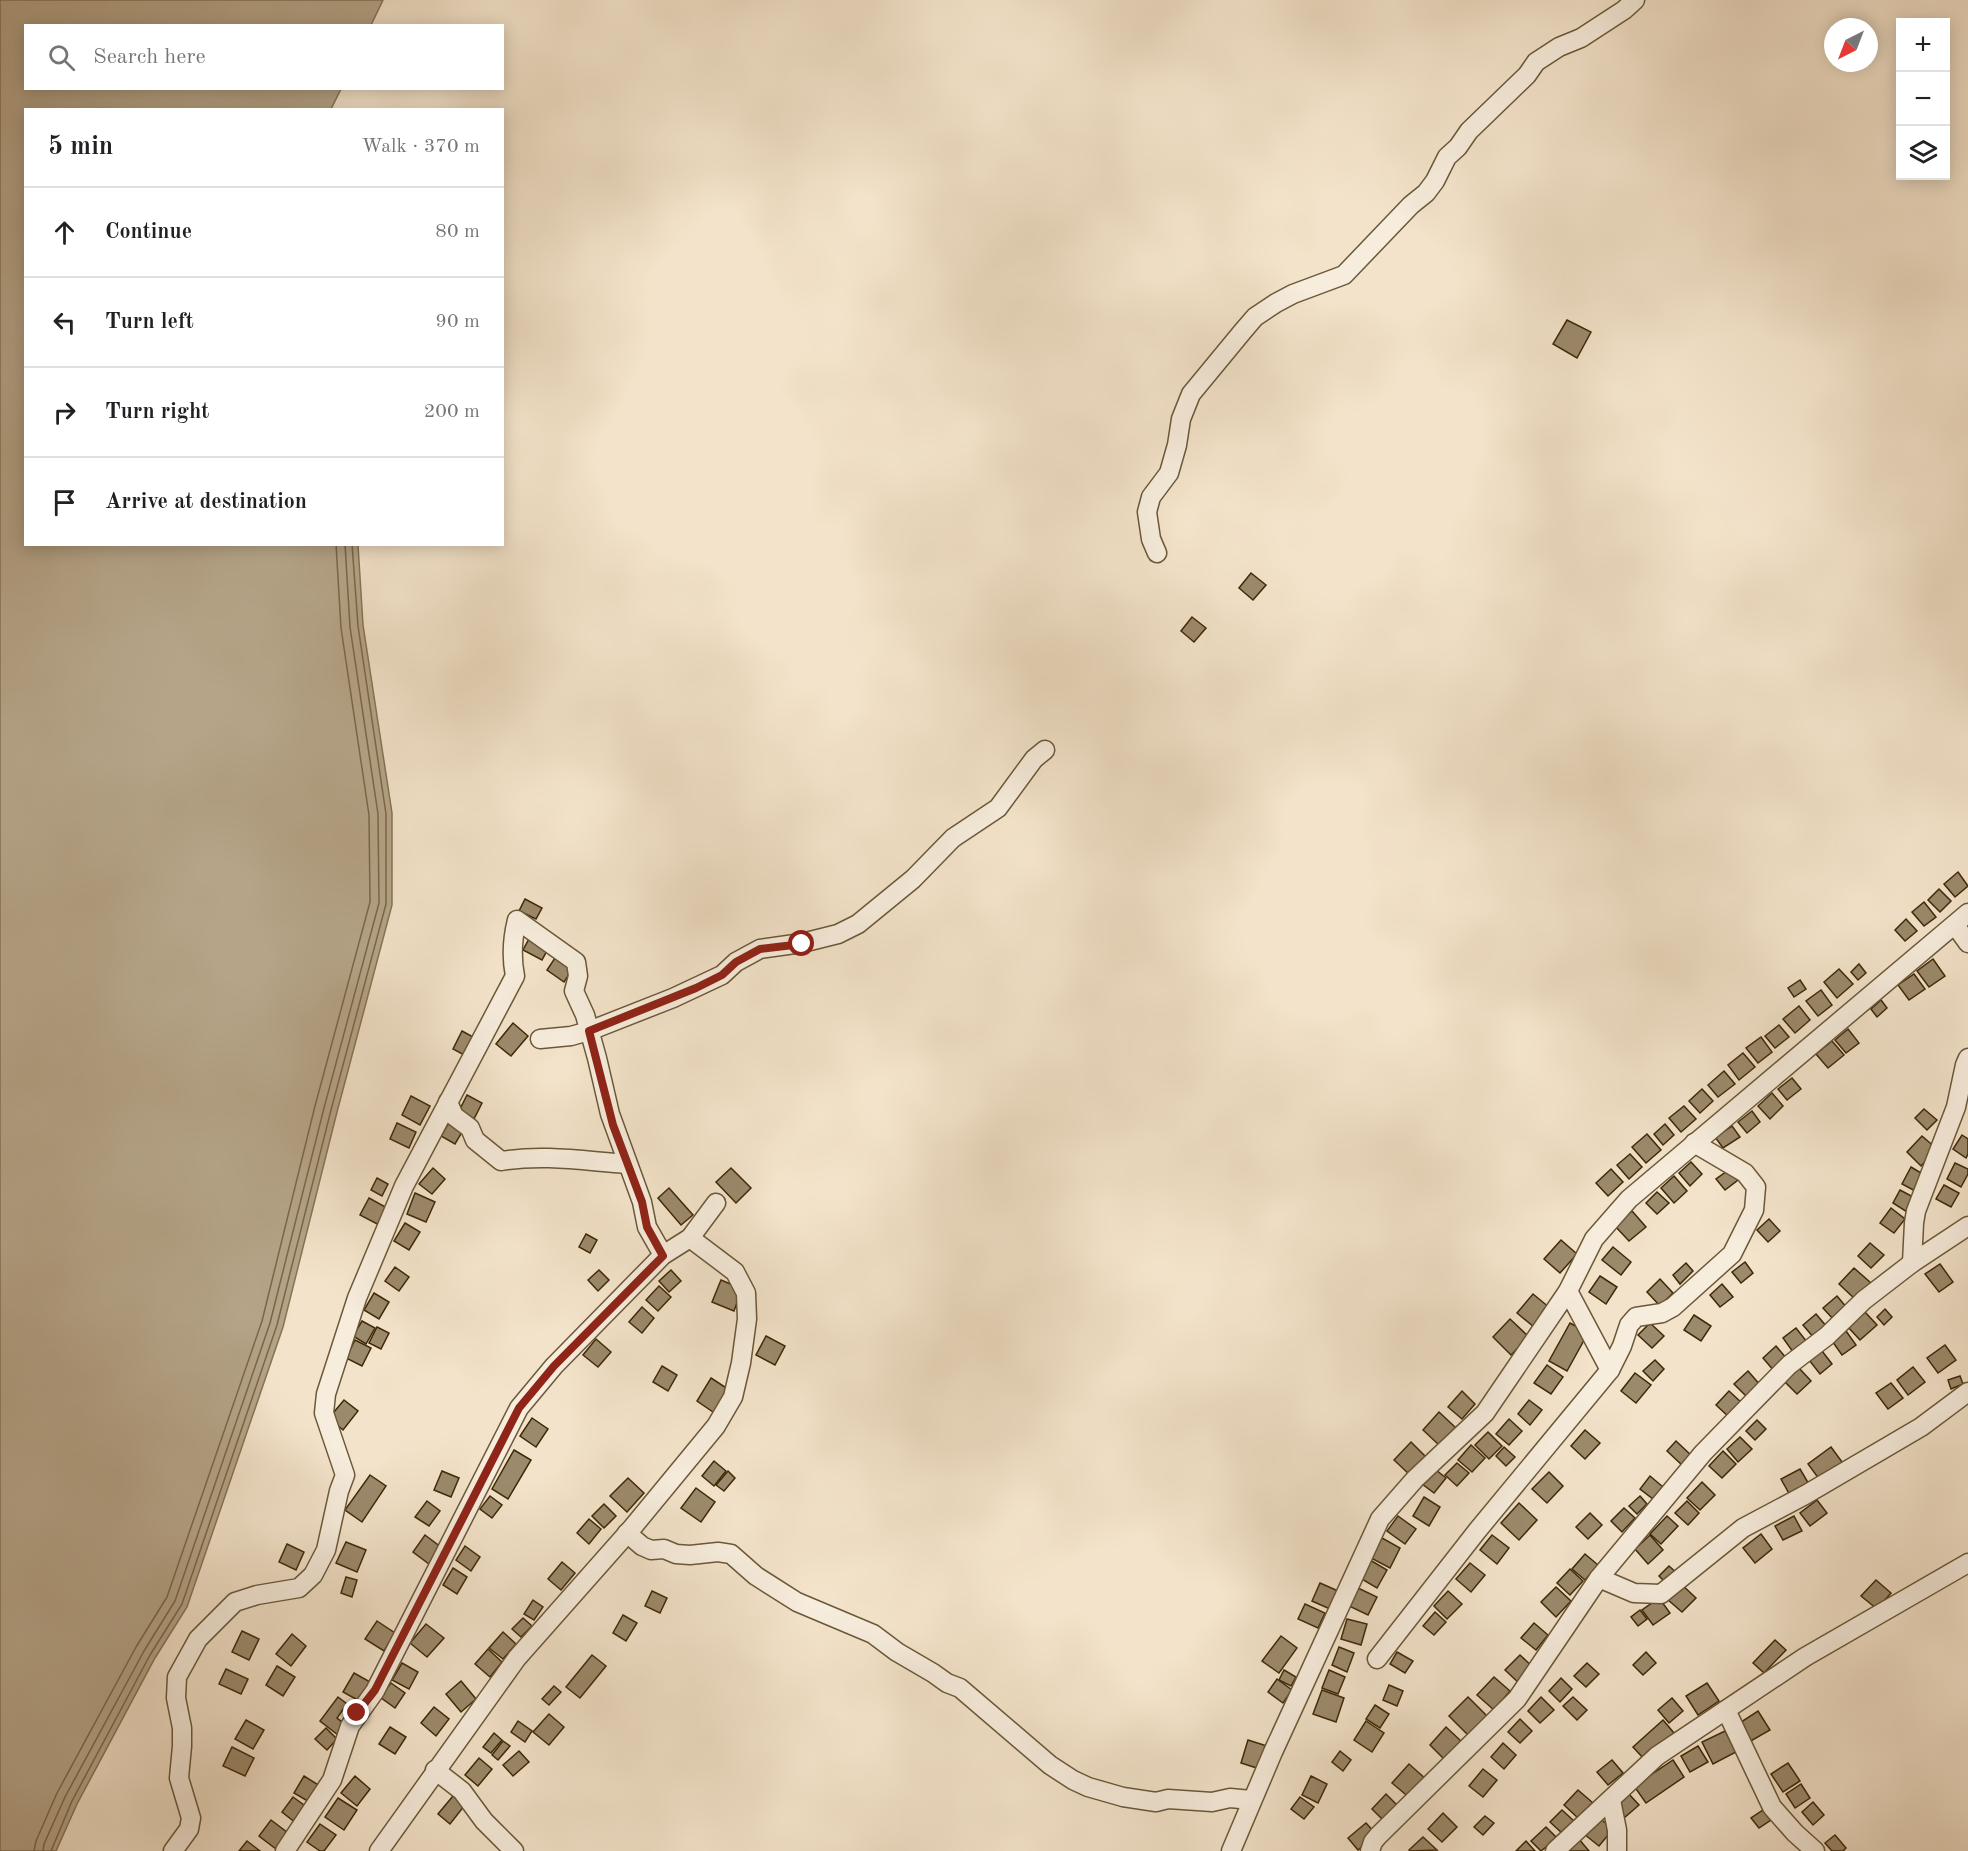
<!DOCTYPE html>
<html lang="en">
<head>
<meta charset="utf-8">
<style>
	:root { --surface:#fff; --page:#f6f6f6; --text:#202124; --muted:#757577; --line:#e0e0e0 }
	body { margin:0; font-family:"Old Standard TT",serif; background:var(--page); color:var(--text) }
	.controls { position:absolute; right:18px; top:18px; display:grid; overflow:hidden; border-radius:0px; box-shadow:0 3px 15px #0003 }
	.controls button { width:54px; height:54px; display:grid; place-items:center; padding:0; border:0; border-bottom:2px solid var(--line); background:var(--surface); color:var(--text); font:30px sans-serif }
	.compass { position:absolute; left:1824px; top:18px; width:54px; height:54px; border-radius:50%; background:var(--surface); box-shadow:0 3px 15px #0003; rotate:222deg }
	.stop { position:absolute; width:18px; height:18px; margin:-14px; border:4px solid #8f2418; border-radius:50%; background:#fff }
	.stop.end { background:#8f2418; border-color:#fff; box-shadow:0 2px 6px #0008 }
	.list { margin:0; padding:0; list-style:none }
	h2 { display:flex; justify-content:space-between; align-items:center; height:78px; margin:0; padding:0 24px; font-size:26px }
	h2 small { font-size:20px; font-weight:400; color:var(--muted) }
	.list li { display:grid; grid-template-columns:39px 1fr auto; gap:18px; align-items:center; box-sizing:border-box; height:90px; padding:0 24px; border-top:2px solid var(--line) }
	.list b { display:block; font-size:22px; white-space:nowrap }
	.list em { font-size:20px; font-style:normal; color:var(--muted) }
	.icon { flex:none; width:33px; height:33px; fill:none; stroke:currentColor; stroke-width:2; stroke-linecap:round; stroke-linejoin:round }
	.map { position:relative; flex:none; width:1968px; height:1851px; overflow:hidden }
	.search { position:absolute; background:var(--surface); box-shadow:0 3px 15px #0003; left:24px; top:24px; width:480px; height:66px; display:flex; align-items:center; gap:15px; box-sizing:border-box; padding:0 21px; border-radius:0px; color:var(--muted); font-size:22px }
	.panel { position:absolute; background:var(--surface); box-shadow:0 3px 15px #0003; left:24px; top:108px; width:480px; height:438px; border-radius:0px }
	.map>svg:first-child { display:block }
	.water { fill:#b5a488; stroke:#857354; stroke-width:1.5 }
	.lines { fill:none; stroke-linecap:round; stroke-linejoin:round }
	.shore { stroke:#7a6648; stroke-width:1.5 }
	.building { fill:#9c8a6c; stroke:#3e2907; stroke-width:1.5 }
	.minor-casing { stroke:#6b5838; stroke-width:21 }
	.minor { stroke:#f7eddd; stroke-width:18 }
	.route { stroke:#8f2418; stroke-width:8 }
</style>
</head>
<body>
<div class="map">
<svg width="1968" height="1851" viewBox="0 0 1968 1851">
	<rect width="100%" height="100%" fill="#f3e3ca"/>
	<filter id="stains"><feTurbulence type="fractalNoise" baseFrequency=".00333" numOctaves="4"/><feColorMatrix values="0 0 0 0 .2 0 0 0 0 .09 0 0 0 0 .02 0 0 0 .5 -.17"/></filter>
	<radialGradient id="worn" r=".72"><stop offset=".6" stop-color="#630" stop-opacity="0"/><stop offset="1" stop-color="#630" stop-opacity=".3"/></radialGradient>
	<!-- water -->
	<path class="water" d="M0 0H383L371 25 26 26V88L341 89 331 109 26 110V544L358 545 363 625 392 813V905L337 1112 283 1327 187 1607 155 1658 77 1804 56 1851H0Z"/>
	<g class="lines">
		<!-- shore -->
		<g class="shore">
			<path d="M34 1851 36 1841 57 1793 136 1647 167 1597 262 1321 315 1106 370 902 369 815 341 628 336 544"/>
			<path d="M43 1851 44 1844 65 1797 144 1651 175 1601 270 1323 324 1108 379 903 378 814 350 627 345 544"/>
			<path d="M51 1851 72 1801 150 1655 182 1604 277 1325 331 1110 386 904V814L358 626 352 544"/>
		</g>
	</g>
	<!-- building -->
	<g class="building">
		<path d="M1567 320 1591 332 1577 358 1553 344Z"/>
		<path d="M1251 573 1266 585 1253 600 1239 588Z"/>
		<path d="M1192 617 1206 628 1194 642 1181 631Z"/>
		<path d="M1958 872 1968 886 1955 897 1944 884Z"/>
		<path d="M1939 889 1951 901 1940 912 1928 900Z"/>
		<path d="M525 899 542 908 536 919 519 911Z"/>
		<path d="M1924 902 1936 917 1924 926 1912 912Z"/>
		<path d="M1906 919 1917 931 1905 941 1895 930Z"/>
		<path d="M530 937 549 947 542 960 523 950Z"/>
		<path d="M557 955 574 967 564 982 547 970Z"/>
		<path d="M1933 959 1945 976 1929 987 1917 971Z"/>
		<path d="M1859 964 1866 973 1858 980 1851 972Z"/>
		<path d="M1839 969 1853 984 1837 998 1824 982Z"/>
		<path d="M1914 974 1925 989 1909 1000 1898 985Z"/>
		<path d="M1800 980 1806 989 1794 997 1788 988Z"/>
		<path d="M1821 990 1832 1005 1818 1016 1806 1001Z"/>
		<path d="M1881 1000 1887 1008 1877 1017 1871 1009Z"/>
		<path d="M1799 1006 1810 1020 1795 1033 1783 1019Z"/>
		<path d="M513 1023 528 1036 511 1056 496 1044Z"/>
		<path d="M1779 1025 1789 1037 1775 1048 1765 1036Z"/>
		<path d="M1848 1029 1859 1043 1846 1053 1835 1040Z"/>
		<path d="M462 1031 475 1038 466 1056 453 1049Z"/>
		<path d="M1761 1037 1772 1052 1758 1063 1746 1048Z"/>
		<path d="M1832 1041 1844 1055 1828 1068 1816 1054Z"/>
		<path d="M1743 1053 1755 1067 1739 1080 1728 1065Z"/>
		<path d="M1724 1071 1735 1084 1718 1097 1708 1085Z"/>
		<path d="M1792 1078 1801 1089 1787 1100 1778 1089Z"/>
		<path d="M1702 1089 1713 1101 1700 1113 1689 1101Z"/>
		<path d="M1772 1093 1783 1106 1770 1119 1758 1106Z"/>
		<path d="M467 1095 482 1103 473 1121 458 1113Z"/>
		<path d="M411 1096 430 1106 420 1125 402 1115Z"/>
		<path d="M1684 1106 1696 1119 1681 1132 1669 1118Z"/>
		<path d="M1924 1109 1937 1120 1927 1130 1915 1118Z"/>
		<path d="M1752 1111 1760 1122 1747 1133 1738 1122Z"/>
		<path d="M451 1119 465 1127 455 1144 441 1136Z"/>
		<path d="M397 1123 416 1132 409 1148 390 1139Z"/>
		<path d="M1665 1124 1674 1135 1663 1145 1654 1134Z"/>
		<path d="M1732 1126 1740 1137 1723 1148 1715 1137Z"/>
		<path d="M1647 1134 1661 1150 1646 1163 1632 1147Z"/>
		<path d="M1962 1135 1968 1139V1154L1966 1158 1953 1149Z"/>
		<path d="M1922 1136 1937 1149 1921 1166 1907 1152Z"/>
		<path d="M1630 1154 1642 1167 1629 1179 1617 1165Z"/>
		<path d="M1691 1162 1702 1174 1690 1186 1679 1173Z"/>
		<path d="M1955 1163 1968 1169V1174L1961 1187 1947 1179Z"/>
		<path d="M1911 1167 1926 1176 1917 1192 1902 1184Z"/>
		<path d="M433 1168 445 1179 432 1194 419 1184Z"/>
		<path d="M731 1168 751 1188 736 1203 716 1182Z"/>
		<path d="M1611 1169 1623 1182 1608 1196 1596 1183Z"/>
		<path d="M1730 1169 1738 1180 1725 1190 1716 1179Z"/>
		<path d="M1674 1176 1687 1191 1674 1203 1661 1188Z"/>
		<path d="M377 1178 388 1184 382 1196 371 1190Z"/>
		<path d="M1944 1185 1959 1193 1951 1207 1936 1199Z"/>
		<path d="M669 1188 693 1215 681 1225 658 1198Z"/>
		<path d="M1900 1190 1915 1198 1907 1212 1893 1203Z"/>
		<path d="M1657 1192 1669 1203 1657 1214 1646 1203Z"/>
		<path d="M415 1193 435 1202 426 1222 407 1214Z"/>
		<path d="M369 1198 389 1209 381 1226 360 1215Z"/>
		<path d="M1891 1208 1905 1219 1894 1233 1880 1223Z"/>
		<path d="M1632 1211 1646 1227 1629 1241 1615 1226Z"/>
		<path d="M1769 1219 1780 1231 1768 1242 1757 1230Z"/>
		<path d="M405 1223 420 1232 409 1250 394 1241Z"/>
		<path d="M586 1234 597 1240 590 1253 579 1247Z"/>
		<path d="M1561 1240 1577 1254 1560 1273 1544 1259Z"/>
		<path d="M1870 1243 1884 1255 1871 1268 1858 1256Z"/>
		<path d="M1613 1247 1631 1262 1621 1275 1602 1260Z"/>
		<path d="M1745 1262 1753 1273 1741 1283 1732 1272Z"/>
		<path d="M1686 1263 1693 1271 1680 1284 1673 1275Z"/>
		<path d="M1940 1264 1953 1282 1939 1292 1925 1274Z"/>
		<path d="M395 1267 409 1277 399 1291 385 1281Z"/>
		<path d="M1854 1268 1871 1283 1856 1300 1839 1284Z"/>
		<path d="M599 1270 609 1280 598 1291 588 1280Z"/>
		<path d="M671 1270 681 1281 669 1292 659 1281Z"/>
		<path d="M1600 1276 1617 1287 1606 1304 1589 1292Z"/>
		<path d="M1660 1279 1673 1293 1660 1306 1647 1292Z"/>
		<path d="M721 1280 742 1289 734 1311 712 1302Z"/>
		<path d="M1722 1284 1733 1297 1720 1307 1710 1295Z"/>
		<path d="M659 1286 671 1297 658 1311 646 1300Z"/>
		<path d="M374 1293 389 1302 379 1319 364 1310Z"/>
		<path d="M1533 1294 1550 1308 1534 1327 1517 1313Z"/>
		<path d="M1837 1296 1847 1308 1834 1320 1823 1308Z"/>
		<path d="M642 1307 654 1318 642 1333 629 1322Z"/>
		<path d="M1885 1309 1892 1317 1884 1325 1877 1317Z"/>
		<path d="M1865 1312 1877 1325 1860 1340 1848 1327Z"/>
		<path d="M1816 1314 1827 1327 1814 1338 1803 1325Z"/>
		<path d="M1694 1315 1711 1326 1701 1341 1684 1330Z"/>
		<path d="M1510 1319 1529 1337 1511 1355 1493 1337Z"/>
		<path d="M362 1321 375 1328 366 1344 353 1336Z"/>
		<path d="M1570 1323 1588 1333 1567 1371 1549 1361Z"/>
		<path d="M1650 1323 1664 1336 1652 1348 1638 1335Z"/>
		<path d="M377 1327 389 1333 381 1349 369 1343Z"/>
		<path d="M1796 1328 1807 1342 1793 1352 1783 1338Z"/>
		<path d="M1846 1331 1856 1345 1842 1355 1832 1341Z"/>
		<path d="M766 1336 785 1346 775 1365 756 1355Z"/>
		<path d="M596 1339 611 1352 598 1367 583 1355Z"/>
		<path d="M355 1340 371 1348 362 1366 346 1358Z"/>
		<path d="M1945 1345 1956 1360 1938 1373 1927 1358Z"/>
		<path d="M1776 1346 1787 1359 1774 1371 1763 1358Z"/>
		<path d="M1822 1351 1832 1364 1820 1374 1809 1360Z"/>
		<path d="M1655 1360 1664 1369 1653 1381 1643 1371Z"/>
		<path d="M1547 1365 1563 1377 1551 1394 1534 1383Z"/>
		<path d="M662 1366 677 1375 668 1391 653 1382Z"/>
		<path d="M1913 1367 1925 1382 1908 1395 1897 1380Z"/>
		<path d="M1799 1368 1811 1381 1797 1394 1785 1382Z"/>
		<path d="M1748 1371 1761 1386 1748 1398 1734 1384Z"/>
		<path d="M1635 1373 1651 1385 1636 1403 1621 1391Z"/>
		<path d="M1960 1376 1963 1384 1951 1389 1948 1380Z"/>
		<path d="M711 1378 731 1391 716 1414 697 1401Z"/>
		<path d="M1891 1383 1903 1398 1888 1409 1876 1393Z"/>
		<path d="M1462 1391 1475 1404 1462 1419 1448 1407Z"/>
		<path d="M1729 1391 1743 1404 1730 1418 1716 1405Z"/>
		<path d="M344 1400 358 1411 343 1430 329 1418Z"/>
		<path d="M1529 1400 1542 1410 1530 1425 1518 1414Z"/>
		<path d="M1439 1412 1456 1428 1439 1445 1423 1430Z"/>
		<path d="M532 1418 548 1429 536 1447 520 1436Z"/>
		<path d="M1509 1419 1522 1431 1509 1445 1496 1434Z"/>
		<path d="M1757 1420 1766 1429 1755 1440 1746 1431Z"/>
		<path d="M1585 1430 1600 1443 1585 1459 1571 1446Z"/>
		<path d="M1488 1432 1502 1446 1489 1459 1475 1445Z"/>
		<path d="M1740 1437 1752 1449 1738 1462 1727 1449Z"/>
		<path d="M1676 1441 1693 1457 1684 1467 1667 1451Z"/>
		<path d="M1411 1442 1426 1457 1410 1475 1394 1460Z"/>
		<path d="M1471 1445 1485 1458 1472 1472 1458 1460Z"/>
		<path d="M1504 1447 1515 1457 1506 1466 1496 1456Z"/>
		<path d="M1831 1447 1845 1466 1822 1483 1808 1464Z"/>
		<path d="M514 1450 531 1460 508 1499 492 1489Z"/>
		<path d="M1723 1451 1736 1464 1722 1478 1709 1466Z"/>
		<path d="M714 1461 726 1471 714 1486 702 1476Z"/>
		<path d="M1457 1463 1469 1473 1457 1486 1445 1475Z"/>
		<path d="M1435 1469 1446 1478 1434 1493 1422 1484Z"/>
		<path d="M1800 1469 1810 1486 1791 1497 1781 1479Z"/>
		<path d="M442 1471 459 1478 451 1497 434 1490Z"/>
		<path d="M728 1471 735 1478 724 1491 716 1485Z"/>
		<path d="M1549 1472 1563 1486 1547 1503 1532 1489Z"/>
		<path d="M370 1475 386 1486 362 1522 345 1510Z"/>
		<path d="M1650 1476 1663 1487 1653 1499 1640 1489Z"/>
		<path d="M628 1478 644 1493 627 1512 610 1496Z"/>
		<path d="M1702 1482 1715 1495 1700 1510 1687 1498Z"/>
		<path d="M696 1488 715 1502 701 1522 681 1508Z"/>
		<path d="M490 1496 502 1505 492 1518 480 1509Z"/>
		<path d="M1640 1496 1647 1504 1637 1514 1629 1506Z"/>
		<path d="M1424 1497 1440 1507 1429 1526 1413 1516Z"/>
		<path d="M1817 1500 1827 1513 1810 1526 1800 1513Z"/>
		<path d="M427 1501 440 1511 429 1526 415 1517Z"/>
		<path d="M1687 1501 1699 1513 1688 1525 1675 1513Z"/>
		<path d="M1519 1503 1537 1520 1519 1540 1501 1523Z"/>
		<path d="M604 1504 616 1516 604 1528 592 1516Z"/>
		<path d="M1624 1508 1635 1518 1622 1532 1611 1521Z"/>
		<path d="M1590 1513 1602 1525 1588 1539 1576 1527Z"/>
		<path d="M1398 1516 1416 1529 1405 1544 1387 1531Z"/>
		<path d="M1667 1516 1678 1526 1661 1544 1650 1534Z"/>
		<path d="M1794 1516 1802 1531 1783 1540 1775 1526Z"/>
		<path d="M589 1519 601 1529 589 1544 577 1533Z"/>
		<path d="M1761 1534 1772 1549 1755 1563 1743 1548Z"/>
		<path d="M425 1535 442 1548 429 1564 413 1552Z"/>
		<path d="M1492 1535 1509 1548 1497 1564 1480 1550Z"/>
		<path d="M1650 1535 1663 1550 1648 1564 1635 1549Z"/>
		<path d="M1382 1538 1400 1548 1390 1568 1371 1558Z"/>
		<path d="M346 1542 366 1550 357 1572 336 1563Z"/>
		<path d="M287 1544 304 1552 296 1570 279 1562Z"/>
		<path d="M465 1546 480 1557 471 1571 456 1560Z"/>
		<path d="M1585 1554 1598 1565 1585 1580 1572 1569Z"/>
		<path d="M1370 1560 1387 1570 1377 1588 1360 1578Z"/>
		<path d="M562 1562 575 1573 561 1590 548 1579Z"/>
		<path d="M1470 1563 1485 1575 1471 1592 1456 1579Z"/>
		<path d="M1669 1566 1678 1574 1668 1585 1659 1576Z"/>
		<path d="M453 1568 467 1577 457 1594 443 1585Z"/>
		<path d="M1570 1569 1583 1581 1570 1595 1557 1583Z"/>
		<path d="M346 1577 357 1580 352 1597 341 1593Z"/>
		<path d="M1876 1580 1891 1593 1877 1609 1861 1596Z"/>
		<path d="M1320 1583 1338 1591 1330 1609 1312 1601Z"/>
		<path d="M1681 1584 1696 1598 1682 1612 1667 1599Z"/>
		<path d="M1556 1587 1571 1601 1556 1617 1541 1602Z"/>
		<path d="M1358 1588 1377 1597 1368 1615 1349 1606Z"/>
		<path d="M652 1591 667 1598 660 1613 645 1606Z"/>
		<path d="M1448 1591 1462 1604 1447 1619 1434 1606Z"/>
		<path d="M1659 1598 1670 1613 1653 1625 1642 1610Z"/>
		<path d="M533 1600 543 1607 534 1620 524 1614Z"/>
		<path d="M1305 1604 1325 1613 1318 1628 1298 1619Z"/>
		<path d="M1640 1610 1647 1619 1638 1626 1631 1617Z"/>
		<path d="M1435 1612 1446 1622 1434 1635 1423 1626Z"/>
		<path d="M623 1615 637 1623 626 1641 613 1633Z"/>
		<path d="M523 1618 532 1626 521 1637 512 1629Z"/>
		<path d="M1347 1619 1367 1624 1361 1645 1341 1639Z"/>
		<path d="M377 1621 395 1633 384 1651 365 1639Z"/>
		<path d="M1534 1623 1548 1635 1536 1650 1521 1638Z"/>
		<path d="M426 1624 444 1638 427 1657 410 1643Z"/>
		<path d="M242 1631 259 1639 249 1660 232 1652Z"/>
		<path d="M503 1632 516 1644 503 1659 489 1648Z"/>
		<path d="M292 1634 306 1646 291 1666 276 1654Z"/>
		<path d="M1281 1636 1297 1648 1279 1673 1262 1661Z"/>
		<path d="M1775 1640 1786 1650 1764 1673 1753 1663Z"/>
		<path d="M1339 1647 1354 1653 1347 1672 1332 1665Z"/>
		<path d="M488 1649 502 1662 490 1677 475 1664Z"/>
		<path d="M1397 1652 1413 1661 1405 1673 1390 1664Z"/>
		<path d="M1646 1652 1656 1663 1643 1675 1633 1665Z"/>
		<path d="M592 1655 606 1666 580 1698 566 1687Z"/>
		<path d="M1520 1655 1536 1670 1521 1685 1505 1670Z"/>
		<path d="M402 1663 418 1672 409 1689 392 1680Z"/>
		<path d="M1587 1663 1599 1674 1586 1687 1574 1676Z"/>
		<path d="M277 1666 295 1677 283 1696 266 1685Z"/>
		<path d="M226 1669 248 1679 241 1694 219 1684Z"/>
		<path d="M1284 1670 1296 1677 1291 1686 1279 1680Z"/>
		<path d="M1329 1670 1345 1677 1338 1694 1322 1688Z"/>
		<path d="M354 1673 372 1683 361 1702 343 1692Z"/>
		<path d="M1494 1677 1510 1691 1494 1710 1477 1695Z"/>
		<path d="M1561 1678 1572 1689 1560 1702 1549 1691Z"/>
		<path d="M1277 1679 1292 1690 1283 1703 1268 1692Z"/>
		<path d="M461 1681 476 1699 461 1712 446 1694Z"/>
		<path d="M391 1683 405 1693 395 1708 380 1697Z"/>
		<path d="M1707 1683 1719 1701 1698 1715 1686 1696Z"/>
		<path d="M1389 1685 1403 1691 1397 1706 1383 1700Z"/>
		<path d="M554 1686 561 1692 549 1705 542 1699Z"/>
		<path d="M1322 1690 1344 1698 1336 1722 1313 1714Z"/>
		<path d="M338 1697 347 1704 337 1718 346 1725 338 1735 320 1721Z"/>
		<path d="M1468 1697 1489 1718 1470 1737 1449 1716Z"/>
		<path d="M1541 1697 1554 1710 1540 1723 1528 1711Z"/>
		<path d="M1573 1697 1587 1710 1577 1720 1563 1706Z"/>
		<path d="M1672 1698 1683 1711 1669 1723 1658 1710Z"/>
		<path d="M1375 1705 1389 1714 1380 1728 1366 1719Z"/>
		<path d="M434 1707 449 1719 436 1736 421 1723Z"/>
		<path d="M1758 1711 1770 1730 1749 1742 1738 1724Z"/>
		<path d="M549 1714 564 1727 549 1745 533 1732Z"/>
		<path d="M1520 1719 1532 1731 1520 1743 1508 1732Z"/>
		<path d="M246 1720 264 1730 253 1749 235 1739Z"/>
		<path d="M1663 1720 1674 1733 1644 1759 1633 1747Z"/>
		<path d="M518 1721 532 1731 525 1742 511 1732Z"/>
		<path d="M1366 1721 1384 1733 1372 1752 1354 1740Z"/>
		<path d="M390 1727 406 1737 395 1754 379 1744Z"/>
		<path d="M1446 1727 1462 1742 1445 1760 1430 1745Z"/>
		<path d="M326 1728 337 1739 327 1750 315 1739Z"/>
		<path d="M1725 1731 1736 1752 1713 1764 1702 1742Z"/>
		<path d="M494 1733 502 1740 491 1753 483 1747Z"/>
		<path d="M1248 1740 1267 1746 1260 1769 1241 1763Z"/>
		<path d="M503 1741 510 1746 498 1760 492 1755Z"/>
		<path d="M1503 1743 1516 1755 1504 1769 1491 1757Z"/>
		<path d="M1698 1746 1708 1762 1690 1772 1681 1756Z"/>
		<path d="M232 1747 254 1758 245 1776 223 1766Z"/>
		<path d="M519 1751 529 1762 513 1776 503 1765Z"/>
		<path d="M1340 1751 1351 1760 1343 1771 1332 1762Z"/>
		<path d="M479 1758 492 1769 478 1786 465 1775Z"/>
		<path d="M1612 1760 1623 1773 1608 1785 1597 1772Z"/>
		<path d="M1673 1760 1684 1777 1646 1803 1634 1786Z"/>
		<path d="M1788 1763 1800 1781 1783 1792 1771 1774Z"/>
		<path d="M1409 1764 1427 1780 1411 1799 1392 1783Z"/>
		<path d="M1483 1769 1497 1780 1483 1797 1469 1786Z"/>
		<path d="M304 1776 320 1786 311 1803 294 1793Z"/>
		<path d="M355 1776 370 1789 357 1806 341 1793Z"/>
		<path d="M1311 1776 1327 1784 1318 1803 1302 1795Z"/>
		<path d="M1801 1784 1810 1798 1795 1808 1786 1794Z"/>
		<path d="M1578 1790 1593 1803 1579 1819 1564 1805Z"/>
		<path d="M1628 1793 1639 1805 1624 1818 1613 1806Z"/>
		<path d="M1386 1794 1399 1807 1385 1822 1372 1809Z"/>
		<path d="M453 1796 465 1805 450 1824 438 1814Z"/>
		<path d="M293 1797 308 1808 296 1823 282 1812Z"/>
		<path d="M1300 1797 1314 1807 1304 1819 1291 1809Z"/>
		<path d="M338 1798 357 1810 344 1830 325 1817Z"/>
		<path d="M1813 1802 1824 1815 1813 1825 1802 1812Z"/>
		<path d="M1766 1808 1774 1818 1759 1828 1751 1818Z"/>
		<path d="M1562 1810 1574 1821 1563 1834 1550 1822Z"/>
		<path d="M1443 1813 1457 1827 1442 1842 1428 1829Z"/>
		<path d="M1485 1816 1494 1823 1483 1835 1474 1827Z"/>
		<path d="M1598 1817 1613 1829 1599 1846 1584 1834Z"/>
		<path d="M271 1820 288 1833 276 1849 259 1836Z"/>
		<path d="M1366 1823 1376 1834 1358 1850 1348 1838Z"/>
		<path d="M320 1824 336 1835 324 1851H320L307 1842Z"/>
		<path d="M1546 1827 1557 1838 1541 1851 1531 1841Z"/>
		<path d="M1835 1835 1846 1848 1843 1851H1832L1825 1843Z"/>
		<path d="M1423 1837 1437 1850 1410 1851 1409 1850Z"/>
		<path d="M1578 1838 1589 1851H1566Z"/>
		<path d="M247 1841 260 1851H239Z"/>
		<path d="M1526 1841 1535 1851H1516Z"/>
	</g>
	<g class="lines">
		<defs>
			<g id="minor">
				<path d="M1157 553 1151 539 1147 512 1151 497 1169 473 1177 445 1181 419 1191 394 1243 331 1255 317 1276 303 1293 294 1344 275 1411 205 1426 193 1435 181 1447 157 1458 147 1469 131 1527 75 1536 62 1559 47 1581 38 1624 10 1635 0"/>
				<path d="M1955 925 1968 943"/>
				<path d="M540 1039 571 1036 589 1031 673 998 722 975 736 962 760 949 802 943 838 934 858 924 913 879 953 838 998 808 1034 759 1045 750"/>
				<path d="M448 1102 454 1116 470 1128 475 1140 501 1161C544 1154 584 1161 627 1164"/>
				<path d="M1912 1263 1914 1223 1916 1211 1956 1107 1965 1065 1968 1058"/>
				<path d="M1568 1291 1610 1370"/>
				<path d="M627 1533 642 1546 651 1550 664 1549 676 1554 690 1555 718 1552 731 1554 756 1576 797 1602 873 1634 897 1652 933 1673 947 1683 960 1688 1050 1765 1073 1780 1088 1787 1123 1797 1156 1802 1168 1799 1212 1802 1230 1798 1251 1800"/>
				<path d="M1599 1578 1634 1593 1661 1594 1743 1528 1805 1495 1921 1427 1968 1392"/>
				<path d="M1377 1659 1477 1531 1610 1370 1622 1346 1629 1325 1636 1317 1662 1313 1673 1307 1732 1254 1754 1210 1756 1187 1745 1173 1694 1143"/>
				<path d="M1726 1710 1772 1807 1795 1833 1815 1851"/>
				<path d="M435 1770 462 1791 484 1821 514 1851"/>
				<path d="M1611 1800 1617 1830V1851"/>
				<path d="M173 1851 189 1829 191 1818 179 1778 182 1746V1728L176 1698 177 1677 198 1639 235 1602 257 1595 299 1588 313 1575 326 1550 339 1491 345 1475 324 1413 326 1394 357 1298 404 1186 515 976C511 956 512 940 517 920L576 962 578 976 574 991 585 1015 597 1058 610 1114 642 1202 647 1227 663 1255"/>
				<path d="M285 1851 332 1780 350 1726 375 1691 519 1408 554 1366 663 1255 690 1238 716 1203"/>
				<path d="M379 1851 517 1658 632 1528 716 1426 733 1397 741 1363 747 1319 746 1293 735 1272 690 1238"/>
				<path d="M1231 1851 1273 1752 1380 1519 1415 1479 1485 1413 1568 1291 1594 1239 1629 1199 1968 913"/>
				<path d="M1370 1851 1373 1842 1378 1836 1517 1699 1599 1578 1703 1453 1789 1365 1827 1336 1864 1300 1912 1263 1968 1226"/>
				<path d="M1555 1851 1657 1756 1805 1657 1968 1563"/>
			</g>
		</defs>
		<!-- minor casing -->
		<use href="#minor" class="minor-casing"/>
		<!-- minor -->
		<use href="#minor" class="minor"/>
	</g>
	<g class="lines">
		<!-- route -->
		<path class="route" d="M357 1713 375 1690 519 1408 554 1366 663 1256 647 1227 642 1202 613 1125 589 1031 696 988 722 975 736 962 760 949 802 944"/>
	</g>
	<rect width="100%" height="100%" filter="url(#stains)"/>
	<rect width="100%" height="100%" fill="url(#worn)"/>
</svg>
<div class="controls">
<button>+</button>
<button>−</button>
<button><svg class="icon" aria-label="layers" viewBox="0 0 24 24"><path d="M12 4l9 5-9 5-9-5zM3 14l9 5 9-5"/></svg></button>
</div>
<svg class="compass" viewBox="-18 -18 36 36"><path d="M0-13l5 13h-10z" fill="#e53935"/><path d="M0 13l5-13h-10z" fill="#757577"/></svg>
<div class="stop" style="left:802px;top:944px"></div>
<div class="stop end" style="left:357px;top:1713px"></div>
<div class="search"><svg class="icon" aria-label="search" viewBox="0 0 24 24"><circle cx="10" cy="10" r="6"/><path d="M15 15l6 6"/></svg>Search here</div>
<section class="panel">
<h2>5 min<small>Walk · 370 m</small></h2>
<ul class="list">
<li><svg class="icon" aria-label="ahead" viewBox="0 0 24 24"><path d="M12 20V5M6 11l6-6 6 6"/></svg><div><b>Continue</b></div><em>80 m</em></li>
<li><svg class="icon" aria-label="left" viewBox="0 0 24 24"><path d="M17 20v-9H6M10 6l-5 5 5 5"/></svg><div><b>Turn left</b></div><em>90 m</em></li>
<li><svg class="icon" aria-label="right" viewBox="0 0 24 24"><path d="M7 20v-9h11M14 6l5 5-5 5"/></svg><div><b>Turn right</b></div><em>200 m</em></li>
<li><svg class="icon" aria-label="arrive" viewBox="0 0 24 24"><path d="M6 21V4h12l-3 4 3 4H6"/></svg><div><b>Arrive at destination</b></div></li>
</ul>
</section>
</div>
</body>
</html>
